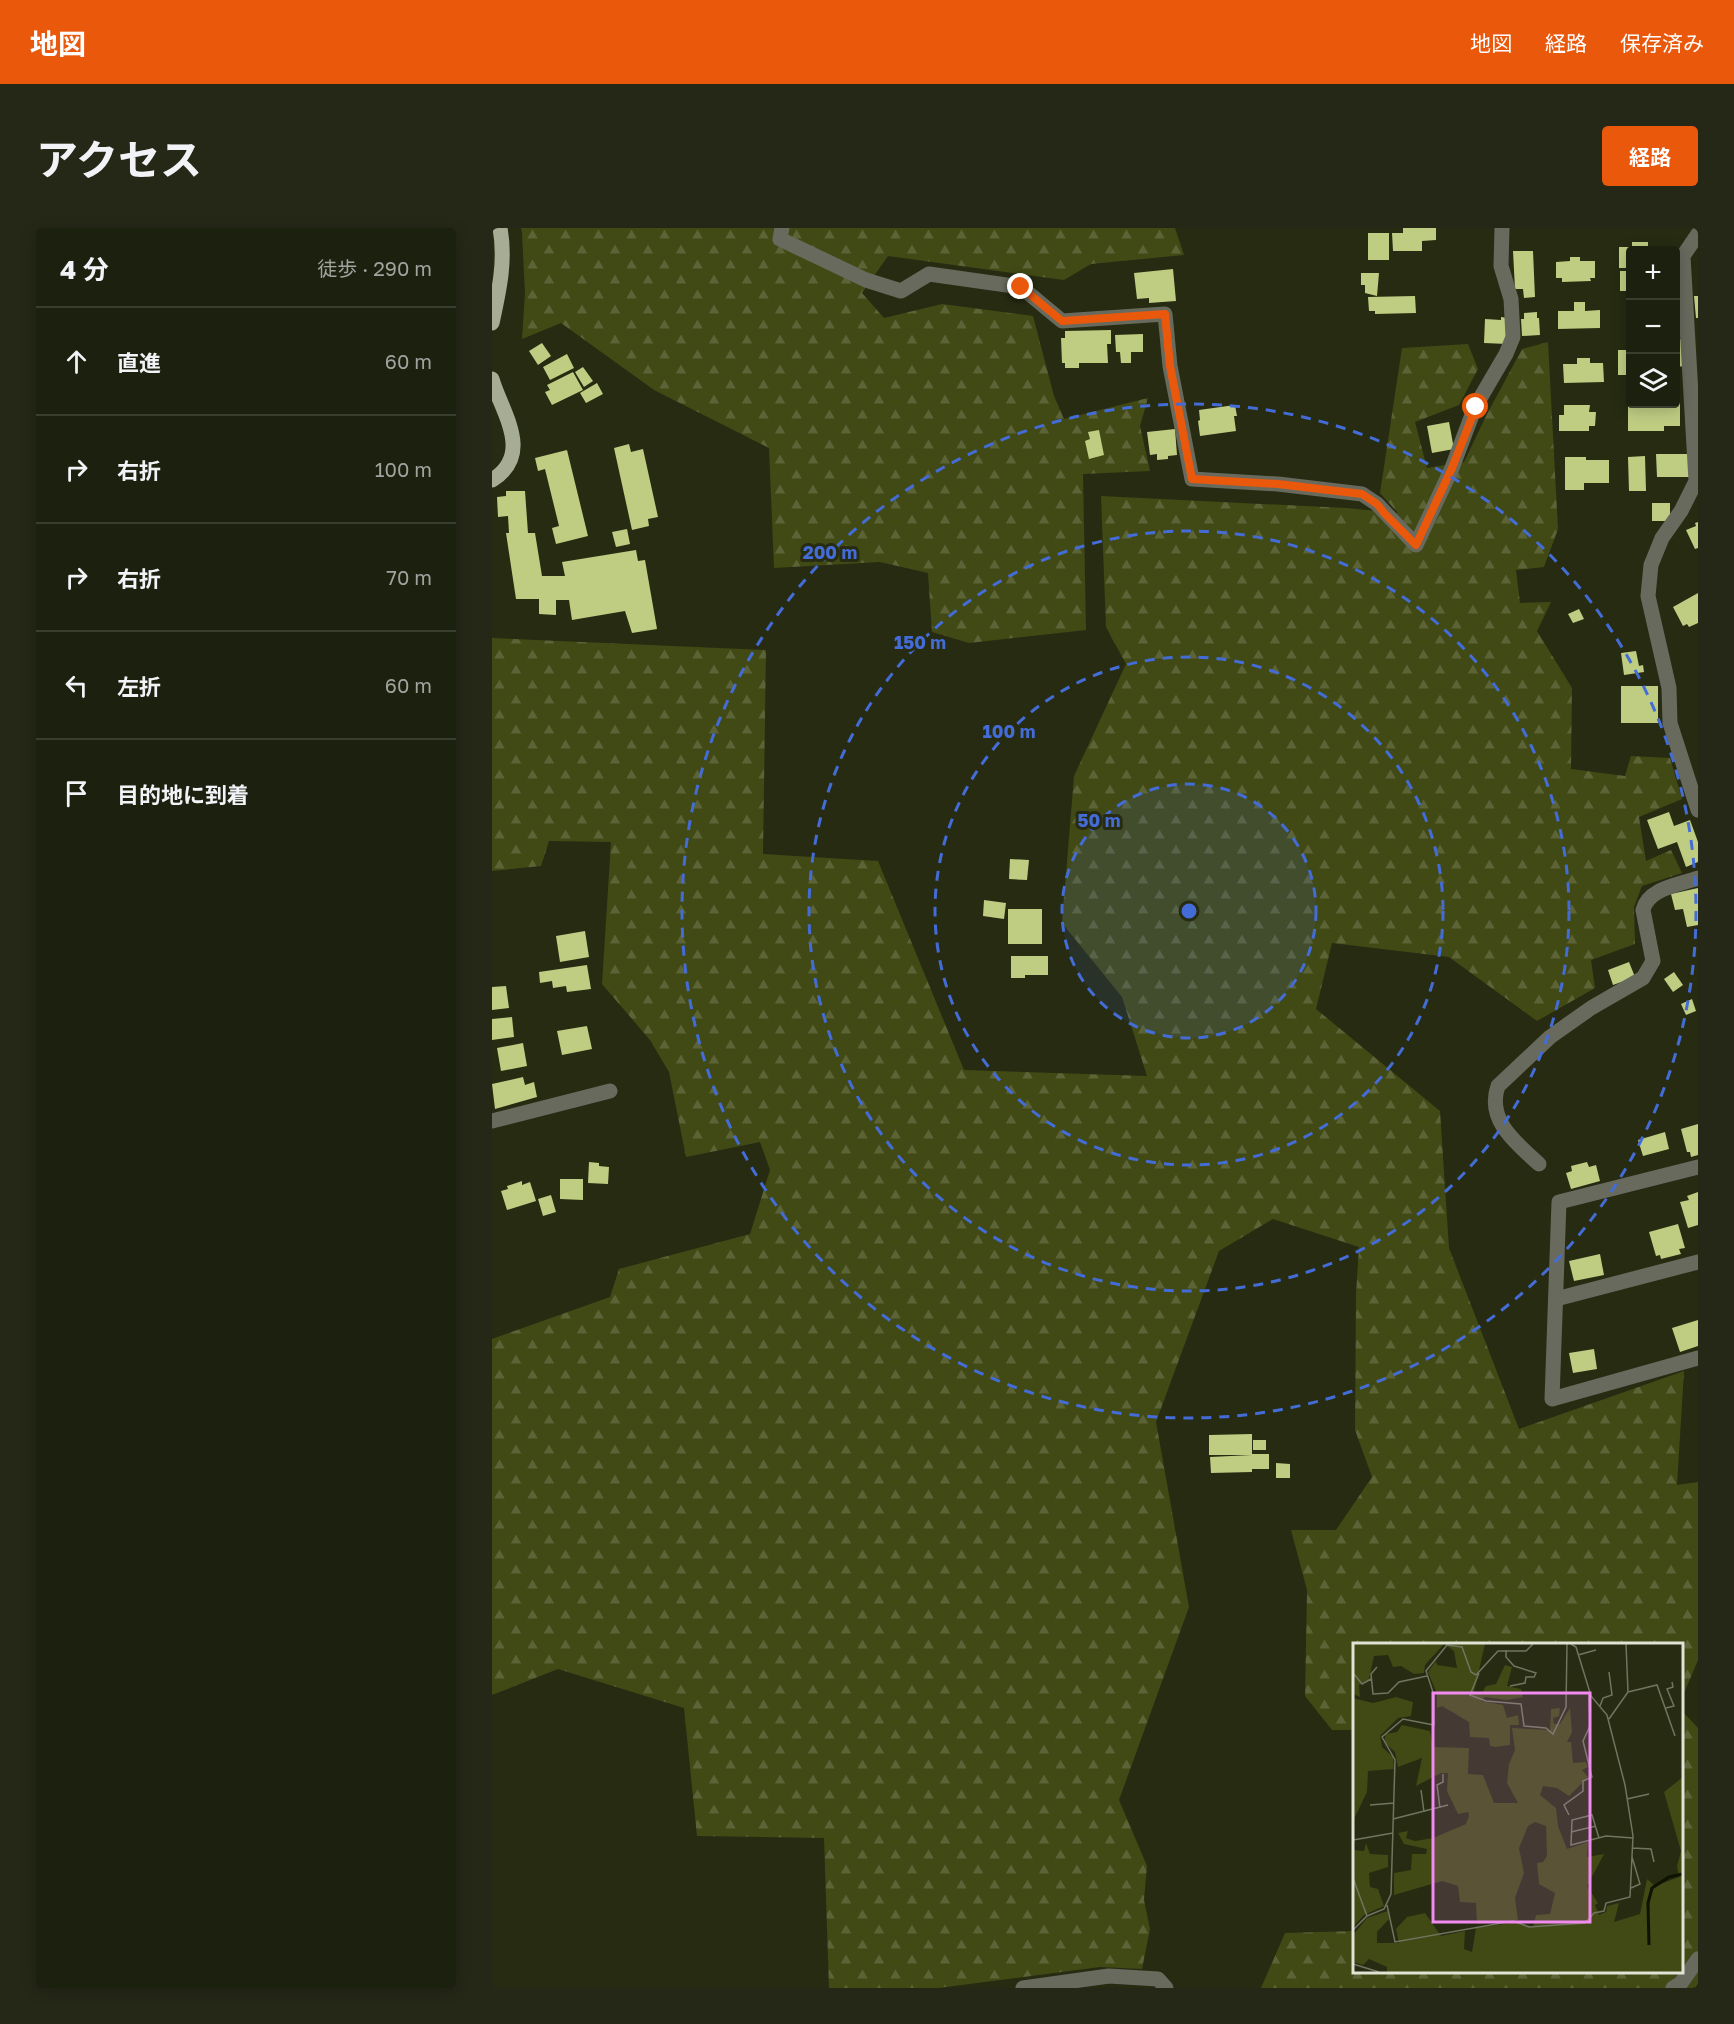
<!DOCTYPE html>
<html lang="ja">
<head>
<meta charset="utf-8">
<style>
	:root { --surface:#1c200e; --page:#252817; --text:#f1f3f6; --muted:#a0a39e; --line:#3a3e2e; --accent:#ea580c }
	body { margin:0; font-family:"Golos Text","Noto Sans JP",sans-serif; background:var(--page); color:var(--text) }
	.controls { position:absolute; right:18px; top:18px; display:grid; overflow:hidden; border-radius:6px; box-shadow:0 3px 15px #0003 }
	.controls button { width:54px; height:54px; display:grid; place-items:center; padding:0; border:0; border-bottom:2px solid var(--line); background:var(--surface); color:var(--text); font:30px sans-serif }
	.stop { position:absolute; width:18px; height:18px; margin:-14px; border:4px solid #ea580c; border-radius:50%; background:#fff }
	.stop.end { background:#ea580c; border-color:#fff; box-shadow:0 2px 6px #0008 }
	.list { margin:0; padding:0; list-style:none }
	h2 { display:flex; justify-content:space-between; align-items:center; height:78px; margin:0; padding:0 24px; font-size:26px }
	h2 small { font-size:20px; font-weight:400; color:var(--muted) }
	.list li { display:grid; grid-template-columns:39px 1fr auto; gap:18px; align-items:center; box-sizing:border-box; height:108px; padding:0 24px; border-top:2px solid var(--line) }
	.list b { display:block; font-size:22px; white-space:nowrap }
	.list em { font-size:20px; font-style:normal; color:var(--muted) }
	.icon { flex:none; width:33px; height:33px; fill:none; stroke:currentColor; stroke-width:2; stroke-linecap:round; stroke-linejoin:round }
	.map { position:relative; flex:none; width:1206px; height:1760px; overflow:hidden; border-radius:6px }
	header { display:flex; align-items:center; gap:36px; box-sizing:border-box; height:84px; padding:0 30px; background:var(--accent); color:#fff }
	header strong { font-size:28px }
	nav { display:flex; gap:33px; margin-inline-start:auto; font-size:21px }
	.intro { display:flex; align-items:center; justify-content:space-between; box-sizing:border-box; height:144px; padding:0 36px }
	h1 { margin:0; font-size:42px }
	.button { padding:15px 27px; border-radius:6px; background:var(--accent); color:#fff; font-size:21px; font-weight:700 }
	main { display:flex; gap:36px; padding:0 36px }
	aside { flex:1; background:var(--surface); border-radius:6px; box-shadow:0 3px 15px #0003 }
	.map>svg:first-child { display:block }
	.forest { fill:url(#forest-firs) }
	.building { fill:#bfcd83 }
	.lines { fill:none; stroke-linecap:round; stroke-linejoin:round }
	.minor { stroke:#686a5e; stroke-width:15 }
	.major { stroke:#a7ad94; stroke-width:15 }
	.route { stroke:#ea580c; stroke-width:8 }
	.ring { fill:none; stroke:#446cd7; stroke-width:3; stroke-dasharray:10 8 }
	.inset-river { fill:none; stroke:#0e1200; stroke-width:3 }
	.inset-road { fill:none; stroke:#707560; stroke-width:1.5 }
	.view { fill:#f38af2; fill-opacity:0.15; stroke:#f38af2; stroke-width:3 }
	.inset-edge { fill:none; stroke:#e0e4d5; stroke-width:3 }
	.centre { fill:#446cd7; stroke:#262b12; stroke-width:3 }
	.ring-label { font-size:18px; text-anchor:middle; font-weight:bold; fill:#446cd7; stroke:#262b12; stroke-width:6; stroke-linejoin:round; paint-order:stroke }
</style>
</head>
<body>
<header>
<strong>地図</strong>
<nav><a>地図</a><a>経路</a><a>保存済み</a></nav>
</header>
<div class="intro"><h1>アクセス</h1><a class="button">経路</a></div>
<main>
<aside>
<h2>4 分<small>徒歩 · 290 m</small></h2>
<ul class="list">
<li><svg class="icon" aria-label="ahead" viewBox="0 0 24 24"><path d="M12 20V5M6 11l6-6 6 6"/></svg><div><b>直進</b></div><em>60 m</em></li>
<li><svg class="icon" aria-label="right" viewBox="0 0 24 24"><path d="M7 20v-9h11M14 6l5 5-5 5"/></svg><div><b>右折</b></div><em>100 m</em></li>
<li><svg class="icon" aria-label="right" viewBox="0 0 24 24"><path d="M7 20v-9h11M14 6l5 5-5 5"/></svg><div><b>右折</b></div><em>70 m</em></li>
<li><svg class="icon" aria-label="left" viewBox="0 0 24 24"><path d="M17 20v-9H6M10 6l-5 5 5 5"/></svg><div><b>左折</b></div><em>60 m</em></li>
<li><svg class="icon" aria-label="arrive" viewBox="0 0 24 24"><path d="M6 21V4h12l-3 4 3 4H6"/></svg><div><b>目的地に到着</b></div></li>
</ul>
</aside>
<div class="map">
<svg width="1206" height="1760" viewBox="0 0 1206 1760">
	<defs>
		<pattern id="forest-firs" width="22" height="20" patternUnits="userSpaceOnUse" patternTransform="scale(1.5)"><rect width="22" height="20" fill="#414915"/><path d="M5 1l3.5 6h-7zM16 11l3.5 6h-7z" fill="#5c6336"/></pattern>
	</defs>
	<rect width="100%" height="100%" fill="#262b12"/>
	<!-- forest -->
	<g class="forest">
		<path d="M29 0H683L692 27 599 36 572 52 396 28 370 65 392 90 450 76 541 88 562 168 572 191 656 170 648 198 658 243 591 246 594 402 477 415 440 404 436 345 388 334 282 340 277 220 162 162 69 95 30 111 33 65 30 5Z"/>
		<path d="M1056 114 1066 301 1052 339 1024 342 1028 375 1059 374 1045 403 1080 460 1079 541 1133 548 1139 528 1178 530 1190 571 1147 589 1154 633 1179 622 1190 645 1150 658 1142 679 1143 716 1099 732 1103 760 1045 793 957 729 840 715 824 781 948 883 957 1020 1027 1201 1192 1143 1185 1257 1206 1254V1432L1190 1470V1416H862V1502H840L813 1468 815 1362 799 1302H844L880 1249 863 1202 864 1066 867 1019 781 991 727 1023 664 1194 697 1379 627 1572 655 1638 652 1672 658 1701 650 1741 608 1739 446 1760H337L332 1610 205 1608 192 1480 66 1441 0 1467V1111L118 1069 127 1041 258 1006 278 942 268 914 194 929 177 844 158 812 110 756 119 614 57 613 49 638 0 643V409L1 410 274 422 271 626 386 633 472 842 655 848 630 769 570 695 582 548 634 436 614 399 609 268 854 280 906 285 888 265 910 120 976 116 986 141 967 177 923 194 935 240 972 234 994 188 1030 121Z"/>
		<path d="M1190 1483 1206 1500V1760H769L793 1705 862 1703V1744H1190Z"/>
	</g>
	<!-- building -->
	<g class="building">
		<path d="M911 0H944V12L930 13V23H901L900 5H911Z"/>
		<rect x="876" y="5" width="21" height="27"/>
		<path d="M1140 14H1156V19H1175V22H1138V40H1127V19H1140Z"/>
		<path d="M1021 23H1041L1043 69 1032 70 1031 61H1023Z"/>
		<path d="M1078 29H1088V33H1103V50H1098L1099 53 1070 54V50H1064V34L1078 33Z"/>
		<path d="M681 41 684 73 657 75V70L645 71 642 45Z"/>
		<rect x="1128" y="43" width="10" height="20"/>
		<path d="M869 45H887L885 68 873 65V57H869Z"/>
		<path d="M923 68 924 85 883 86V83H877L876 69Z"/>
		<path d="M1202 68H1206V90H1204Z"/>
		<path d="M1082 74H1093V83L1108 82V100L1066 101V83H1082Z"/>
		<rect x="1134" y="81" width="4" height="15"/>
		<path d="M1045 84V90H1047L1048 107 1030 108 1029 91H1032V85Z"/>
		<path d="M1009 89 1016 90 1015 116 992 115 993 91 1009 92Z"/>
		<path d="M619 102V116H615L616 135H587V140H573V135H570L569 110H573V103Z"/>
		<path d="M651 106V124H639V135H629L628 124H624L623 107Z"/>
		<path d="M1190 111 1193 138 1184 139V112Z"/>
		<path d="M50 115 59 128 46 137 37 123Z"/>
		<rect x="1126" y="122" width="12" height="25"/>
		<path d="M75 126 82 140 58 152 51 139Z"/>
		<path d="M1085 130H1098V135H1111L1112 154 1072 155 1071 136H1085Z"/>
		<path d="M91 139 101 153 92 159 83 144Z"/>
		<path d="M81 144 91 162 60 177 53 164 58 162 55 157Z"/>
		<path d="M105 155 111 166 94 175 88 165Z"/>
		<path d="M1136 172H1138V176H1184V172H1188V198H1172V203H1136Z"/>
		<path d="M743 177 745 188H742L744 203 708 208 706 193 708 192 707 182Z"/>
		<path d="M1072 177H1098L1097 184H1104L1103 198H1097V203H1067V187H1072Z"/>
		<path d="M957 194 962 221 940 225 935 198Z"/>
		<path d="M683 201 685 227 676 228V231L665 232V226L658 227 655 204Z"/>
		<path d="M607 202 612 227 597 231 593 213 598 211 596 204Z"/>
		<path d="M137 216 139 224 151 221 166 289 156 291 157 298 140 302 122 220Z"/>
		<path d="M75 222 96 308 64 316 60 300 67 298 53 241 46 243 43 230Z"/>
		<path d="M1164 226H1197L1198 249H1165Z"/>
		<path d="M1153 228 1154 263H1137L1136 229Z"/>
		<path d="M1073 229H1094V232H1117V255H1092V262H1073Z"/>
		<path d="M14 263H33L36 305H43L50 348H73L70 334 144 322 146 333 153 332 165 401 140 405 133 383 80 392 77 372H64V387L47 386V371H24L14 305H17L16 288 6 289 5 269 14 268Z"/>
		<rect x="1160" y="275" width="18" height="18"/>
		<path d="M1206 294V320L1203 321 1194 302 1204 298 1203 295Z"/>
		<path d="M135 301 138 316 124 319 120 304Z"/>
		<path d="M1206 365V395L1197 399 1195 396 1191 398 1181 379Z"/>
		<path d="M1087 381 1092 391 1081 395 1076 386Z"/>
		<path d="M1144 423 1147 438 1151 437 1152 444 1132 447 1129 425Z"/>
		<rect x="1129" y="458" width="37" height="37"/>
		<path d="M1177 584 1182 598 1198 592 1206 614V634L1194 639 1185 614 1166 621 1155 592Z"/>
		<path d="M518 631 537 632 535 652 517 651Z"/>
		<path d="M1206 660V697L1195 699 1191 681 1183 682 1179 666Z"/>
		<path d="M492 672 514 675 512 691 491 688Z"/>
		<rect x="516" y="681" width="34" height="35"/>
		<path d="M93 703 97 729 68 734 64 708Z"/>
		<path d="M519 728H556V747H533V750H519Z"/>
		<path d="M1137 734 1143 749 1121 757 1116 742Z"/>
		<path d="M95 737 99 761 75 764 74 758 61 760 60 753 48 755 47 744Z"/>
		<path d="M1182 744 1191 757 1181 764 1172 751Z"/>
		<path d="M14 758 17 780 0 782V759Z"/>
		<path d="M1200 771 1204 783 1194 787 1189 776Z"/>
		<path d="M20 789 22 809 0 812V791Z"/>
		<path d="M95 798 100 821 70 827 65 803Z"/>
		<path d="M31 815 35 838 9 843 5 820Z"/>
		<path d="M31 849 33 857 42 854 45 869 3 881 0 856Z"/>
		<path d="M1206 896V927L1199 929 1198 924H1195L1189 901Z"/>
		<path d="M1173 904 1177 921 1151 928 1146 912Z"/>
		<path d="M97 934 107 935V938L117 939 116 956 96 955Z"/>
		<path d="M1095 934 1097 939 1104 937 1108 953 1079 961 1074 945 1080 943 1079 938Z"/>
		<path d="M68 951H91V972L68 971Z"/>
		<path d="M30 953V957L38 954 44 973 15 982 9 963 16 961 15 958Z"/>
		<path d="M1206 964V997L1196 1000 1188 974 1197 972 1195 968Z"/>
		<path d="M59 967 64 984 51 988 46 971Z"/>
		<path d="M1186 996 1193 1020 1187 1021 1189 1026 1169 1031 1168 1027 1164 1028 1157 1004Z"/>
		<path d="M1108 1026 1112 1047 1082 1053 1077 1033Z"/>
		<path d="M1206 1092V1118L1188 1124 1180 1100Z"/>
		<path d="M1102 1121 1105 1141 1081 1145 1077 1125Z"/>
		<path d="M760 1206V1226H777V1241H760V1244L719 1245 718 1229 760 1227H717V1207Z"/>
		<rect x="761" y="1212" width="13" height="10"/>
		<path d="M784 1235 798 1236V1250H784Z"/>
	</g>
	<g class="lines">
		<!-- minor -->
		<g class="minor">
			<path d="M290 0 288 11 374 52 409 63 437 46 529 59 570 93 673 86 678 138 700 251 786 256 870 266 885 276 924 317 960 240 983 179 1014 126 1021 109 1019 71 1009 38 1010 0"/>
			<path d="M1206 6 1191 28 1204 253 1189 283 1170 310 1159 337 1156 368 1177 460 1178 495 1206 582"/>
			<path d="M0 893 118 863"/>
			<path d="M1047 936C1024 915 994 892 1006 858L1058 809 1099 780 1151 750 1161 733 1151 682C1156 660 1187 657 1206 650"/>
			<path d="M1206 939 1067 974 1060 1171 1206 1130"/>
			<path d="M1064 1071 1206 1034"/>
			<path d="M531 1760 617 1748 666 1751 674 1760"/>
			<path d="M1181 1760 1189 1755 1206 1731"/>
		</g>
		<!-- major -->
		<g class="major">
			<path d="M0 95C7 63 14 33 8 0"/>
			<path d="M0 151C10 185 42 226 0 252"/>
		</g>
	</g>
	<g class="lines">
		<!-- route -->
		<path class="route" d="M529 59 570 93 673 86 678 138 700 251 786 256 870 266 885 276 893 286 924 317 960 240 984 179"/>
	</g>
	<!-- distance rings -->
	<circle cx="697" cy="683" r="127" fill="#446cd7" fill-opacity=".12"/>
	<g class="ring">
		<circle cx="697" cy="683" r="127"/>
		<circle cx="697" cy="683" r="254"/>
		<circle cx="697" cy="683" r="380"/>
		<circle cx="697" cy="683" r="507"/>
	</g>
	<!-- overview -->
	<g transform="translate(861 1415)">
		<rect width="330" height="330" fill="#262b12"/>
		<path d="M0 1H132L121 49 129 50 133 43 143 41 152 22 159 24 154 43 168 46 170 54 154 57 132 54 128 58 150 62 154 75 165 72 166 82H157V102L142 104 137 103 136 95 117 94 116 79 89 63 84 65V51L75 29 83 18 84 22 104 25 101 8 91 1 72 22 71 30 61 31 48 23 40 24 35 12 21 13 16 36 6 42 7 54 0 51ZM43 54 60 59 58 73 45 75 27 93 29 104 40 114 41 126 15 128 14 149 0 178V55L20 60ZM207 65 206 73 200 75 201 81H207L217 65 219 89 214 99H218L220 120 233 119 235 124 229 127 235 134 216 153 204 145 190 143 187 152 203 165 205 183 214 206 235 199 234 214 251 211 234 243 245 260 242 262 246 272 253 269 254 263 266 260 261 279 287 271 294 236 302 243 326 234 324 223 328 208 311 149 330 134V329H34V324L16 316 10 322 0 319V292L14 275 35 268 36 276 24 289V300H46L43 286 54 274 72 270 88 293 112 288 111 306 119 309 123 285 166 279 180 284 183 272 197 271 202 250 186 241 184 220 190 219 194 213 193 183 182 179 175 183 166 205 171 230 162 255 165 277 124 281 123 260 107 259 105 243 89 238 41 252V230L58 227 59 211H73L74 206 51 201 45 190 55 188 53 195 62 198 80 195 113 181 116 173 115 169 105 171 94 148 95 130H88L63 143 69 115 45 124 42 109 31 99 33 91 44 89 49 82 77 88 80 104 116 105 115 131 130 132 141 160H165L154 140 156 121 162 107 159 85 197 87 198 66ZM13 200 17 211 35 212V224L16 230 17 244 25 246 31 263 11 272 0 284V207L11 208Z" fill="#414915"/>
		<path class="inset-river" d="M296 302 295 260 299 245 316 234 330 231"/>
		<path class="inset-road" d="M153 7V14L161 23 183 30 181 34H173L172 40 157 43M225 12 243 7M24 24 18 31 20 51 35 50 46 39 74 33M126 30 117 52 133 58 168 61 171 83 193 85 200 91 213 64 214 1M1 31 9 41 18 36M275 49 304 42 322 93M247 63 250 55 259 52 256 29M313 65 321 63 314 46 320 44 319 39M256 76 275 49 273 1M68 147 71 169M274 156 296 151M17 162 41 160M87 165 84 142 90 139V131M216 172 211 162 230 148V138L239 134 230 98 237 83 236 52M40 176 95 162M218 189 243 183M246 195 239 172 219 177 218 202 253 193 280 195M0 197 40 190M280 205 298 206 301 219M0 235 14 273M278 245 287 241 279 214M34 262 42 299 160 278 176 284 232 280 241 270 251 268 253 260 277 254 280 193 272 142 254 72 238 53 223 4 218 1M0 287 14 273 31 266 38 251 42 117 29 94 50 76 81 82V52L73 28 94 2 109 4 118 29 123 32 145 8H173L180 1M0 321 26 329"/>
		<path class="view" d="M80 50H237V279H80Z"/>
		<rect width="330" height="330" class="inset-edge"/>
	</g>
	<circle cx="697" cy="683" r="9" class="centre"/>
	<g class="ring-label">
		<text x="338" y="331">200 m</text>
		<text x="428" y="421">150 m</text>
		<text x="517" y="510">100 m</text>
		<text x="607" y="599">50 m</text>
	</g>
</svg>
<div class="controls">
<button>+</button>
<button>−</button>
<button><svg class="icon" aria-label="layers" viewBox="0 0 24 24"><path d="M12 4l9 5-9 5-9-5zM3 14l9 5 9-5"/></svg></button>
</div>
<div class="stop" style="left:984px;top:179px"></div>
<div class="stop end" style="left:529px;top:59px"></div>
</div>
</main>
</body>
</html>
